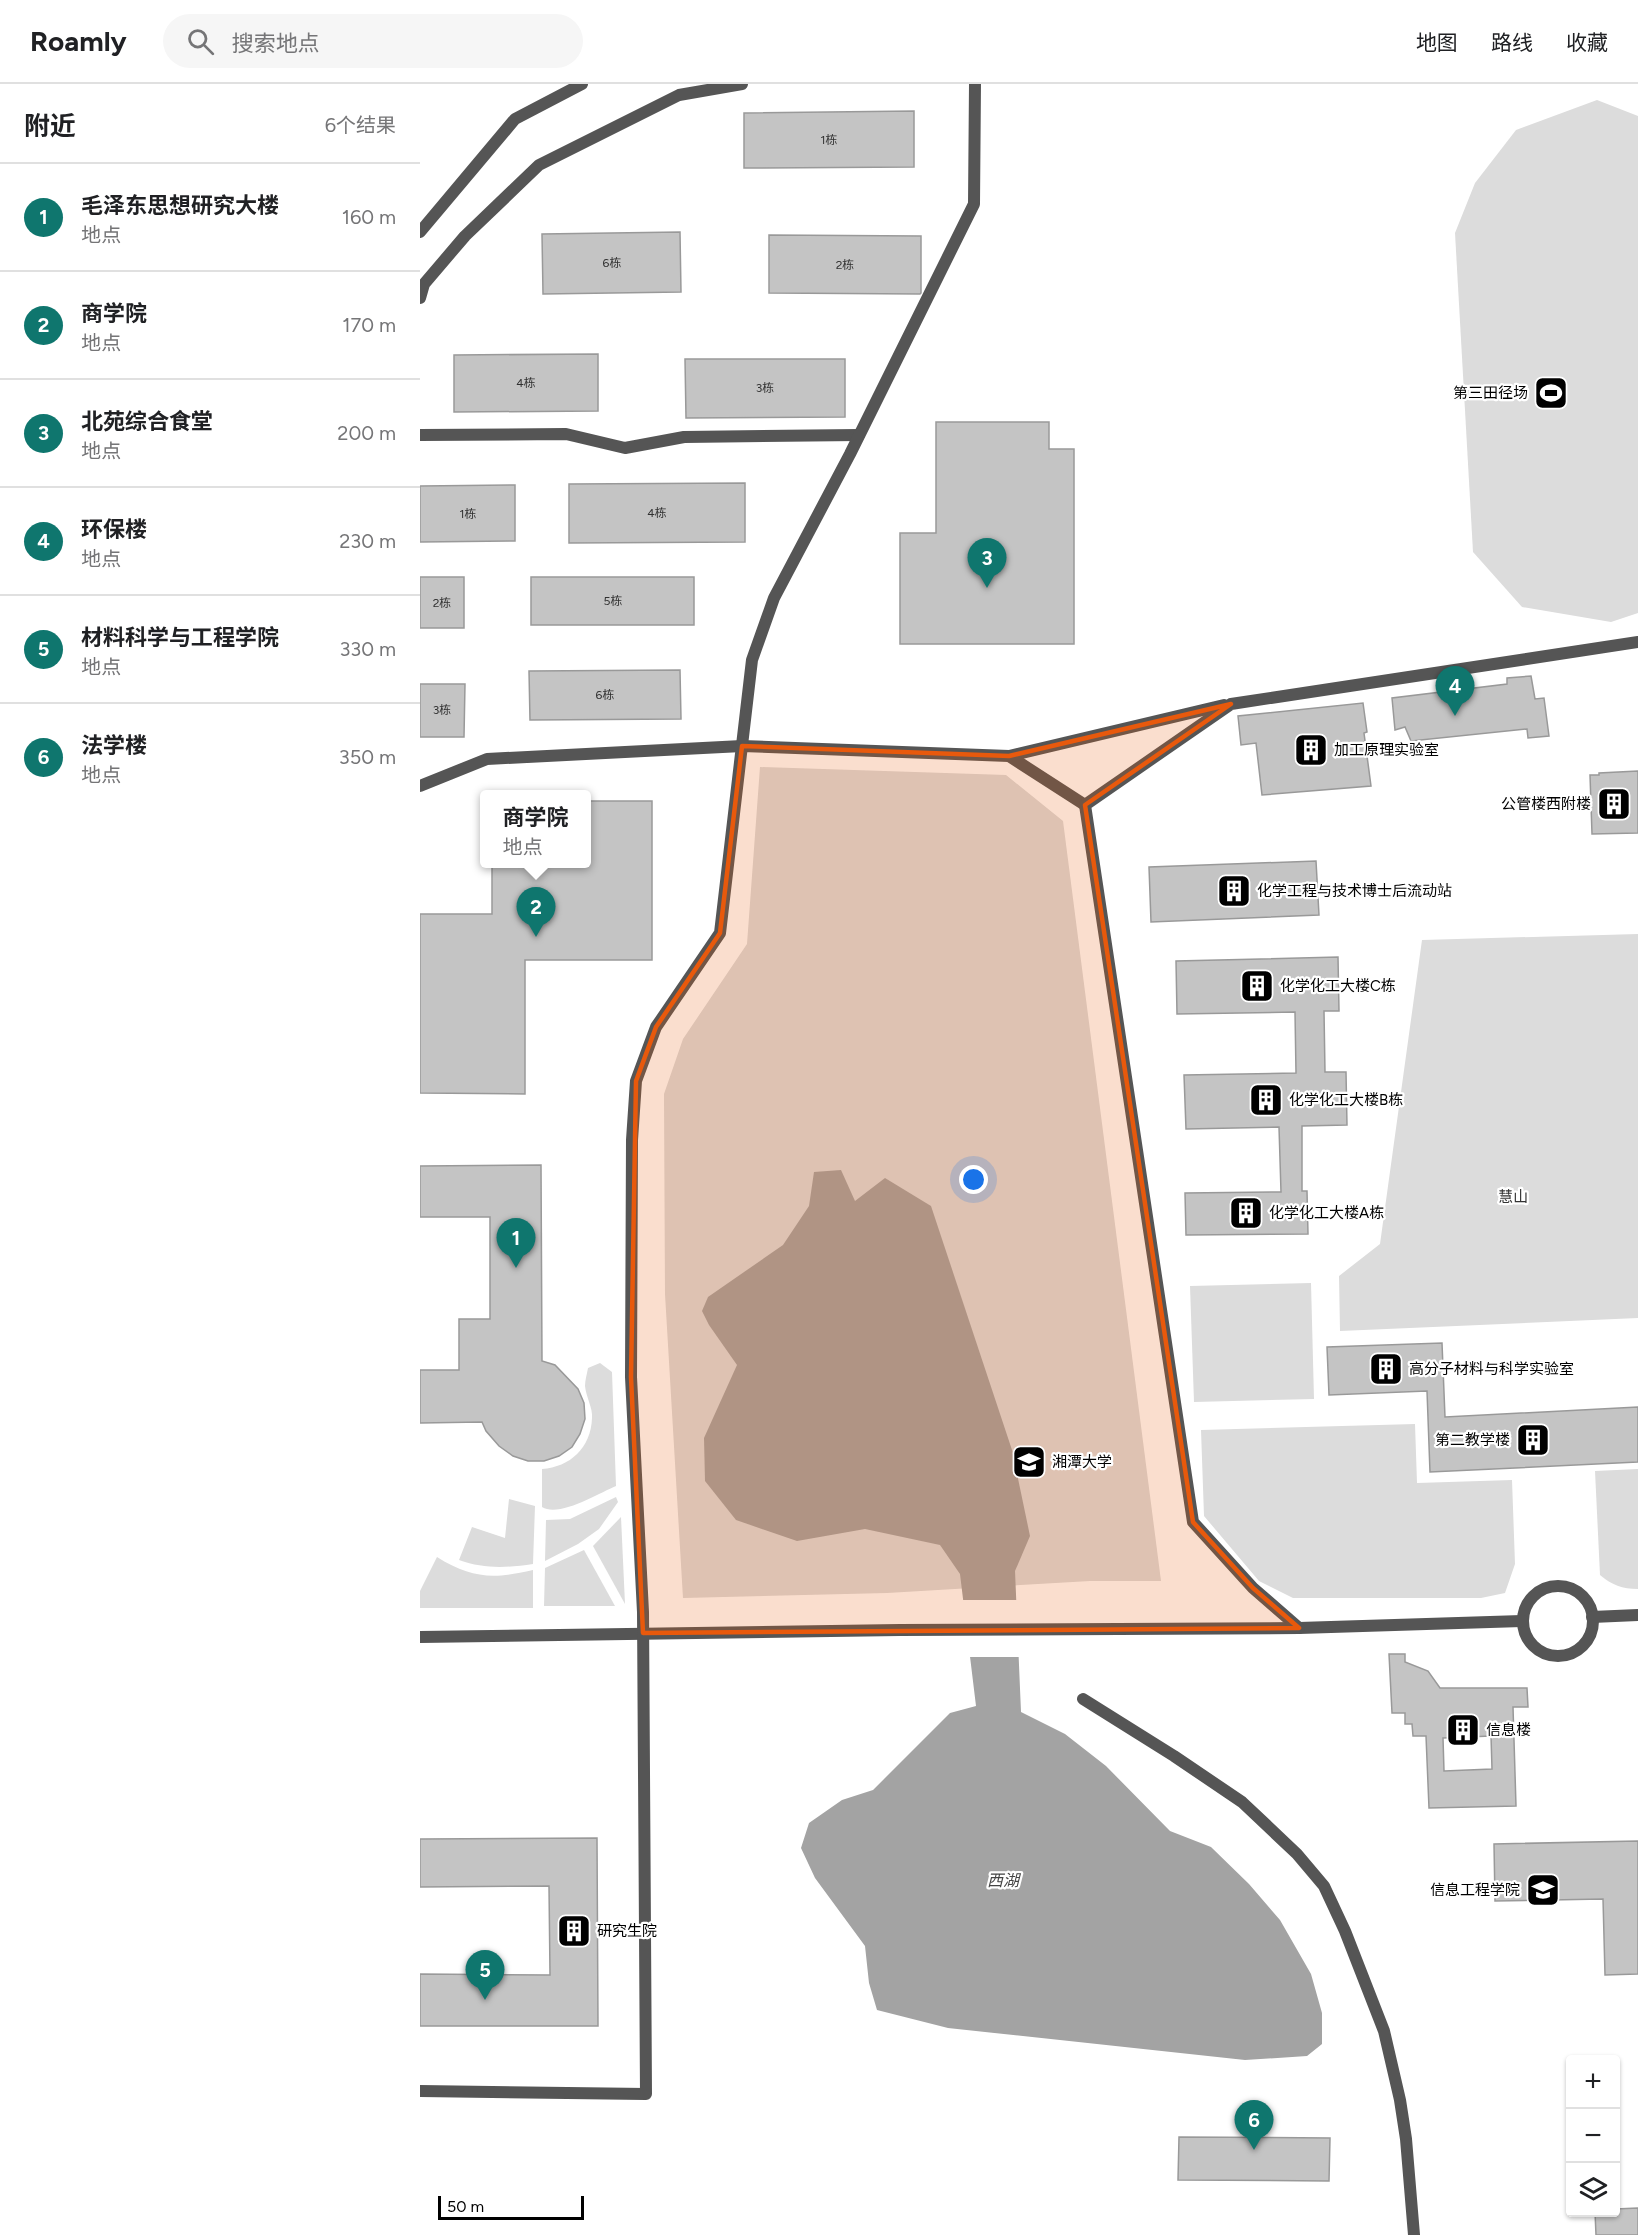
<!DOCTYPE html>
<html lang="zh">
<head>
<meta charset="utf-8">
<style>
	:root { --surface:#fff; --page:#f6f6f6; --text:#202124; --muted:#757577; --line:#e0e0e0; --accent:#0f766e }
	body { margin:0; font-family:Figtree,"Noto Sans SC",sans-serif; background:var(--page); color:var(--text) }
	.controls { position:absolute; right:18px; bottom:18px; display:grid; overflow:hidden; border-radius:6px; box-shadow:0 2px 4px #0004 }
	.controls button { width:54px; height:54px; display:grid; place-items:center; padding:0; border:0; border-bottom:2px solid var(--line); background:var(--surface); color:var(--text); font:30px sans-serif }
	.scale { position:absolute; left:18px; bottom:15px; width:146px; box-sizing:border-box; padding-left:6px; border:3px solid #000; border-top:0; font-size:16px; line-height:21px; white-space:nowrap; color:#000; -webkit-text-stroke:4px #fff; paint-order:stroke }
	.you { position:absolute; left:554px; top:1096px; width:21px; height:21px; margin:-15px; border:4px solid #fff; border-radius:50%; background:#1a73e8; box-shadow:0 0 0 9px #1a73e833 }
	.badge { display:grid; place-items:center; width:39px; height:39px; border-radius:50%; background:var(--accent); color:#fff; font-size:20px; font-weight:700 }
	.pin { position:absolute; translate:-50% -50px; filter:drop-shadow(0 2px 3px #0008) }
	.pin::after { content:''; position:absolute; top:32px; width:21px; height:18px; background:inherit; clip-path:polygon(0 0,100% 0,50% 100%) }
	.popup { position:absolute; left:60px; top:706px; width:111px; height:78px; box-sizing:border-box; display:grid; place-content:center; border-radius:6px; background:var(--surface); filter:drop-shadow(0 2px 4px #0005); font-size:20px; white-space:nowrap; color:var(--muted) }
	.popup b { font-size:22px; color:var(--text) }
	.popup::after { content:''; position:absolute; left:50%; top:100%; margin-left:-12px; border:12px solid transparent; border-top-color:var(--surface) }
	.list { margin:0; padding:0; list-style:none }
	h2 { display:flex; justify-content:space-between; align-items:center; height:78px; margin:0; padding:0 24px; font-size:26px }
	h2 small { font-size:20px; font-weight:400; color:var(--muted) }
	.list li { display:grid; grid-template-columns:39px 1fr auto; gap:18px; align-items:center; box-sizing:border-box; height:108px; padding:0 24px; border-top:2px solid var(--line) }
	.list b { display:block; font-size:22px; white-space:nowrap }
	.list p { margin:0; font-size:20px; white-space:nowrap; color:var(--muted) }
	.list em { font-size:20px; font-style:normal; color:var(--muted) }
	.icon { flex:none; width:33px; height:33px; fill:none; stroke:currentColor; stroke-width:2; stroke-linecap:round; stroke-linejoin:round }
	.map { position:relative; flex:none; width:1218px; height:2151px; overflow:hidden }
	header { display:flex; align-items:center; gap:36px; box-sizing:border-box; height:84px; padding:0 30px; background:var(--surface); border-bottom:2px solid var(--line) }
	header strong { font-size:28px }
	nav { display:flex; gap:33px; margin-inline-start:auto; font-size:21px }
	.search { width:420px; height:54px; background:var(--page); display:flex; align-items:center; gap:15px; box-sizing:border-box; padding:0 21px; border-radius:33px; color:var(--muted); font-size:22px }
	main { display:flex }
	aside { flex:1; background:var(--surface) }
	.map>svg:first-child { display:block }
	.green { fill:#dcdcdc }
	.water { fill:#a3a3a3 }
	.pier { fill:#fff }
	.building { fill:#c4c4c4; stroke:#999; stroke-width:1.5; fill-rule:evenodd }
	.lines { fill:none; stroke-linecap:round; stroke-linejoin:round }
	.street { stroke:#555; stroke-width:12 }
	.marked { fill:#e8590c; fill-opacity:0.2; stroke:#e8590c; stroke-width:4.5; stroke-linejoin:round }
	.labels { text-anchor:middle; stroke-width:4.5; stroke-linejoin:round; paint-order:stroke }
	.number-label { font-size:12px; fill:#313131 }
	.poi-label { font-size:15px; fill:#000; stroke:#fff; text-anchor:start }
	.park-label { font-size:15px; fill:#333; stroke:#fff }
	.water-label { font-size:16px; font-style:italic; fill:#444; stroke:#fff }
</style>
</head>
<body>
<header>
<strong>Roamly</strong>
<div class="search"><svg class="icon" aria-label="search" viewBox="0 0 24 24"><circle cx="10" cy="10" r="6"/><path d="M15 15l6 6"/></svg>搜索地点</div>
<nav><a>地图</a><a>路线</a><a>收藏</a></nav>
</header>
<main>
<aside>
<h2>附近<small>6个结果</small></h2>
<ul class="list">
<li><span class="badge">1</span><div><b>毛泽东思想研究大楼</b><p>地点</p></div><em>160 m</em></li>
<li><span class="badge">2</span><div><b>商学院</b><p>地点</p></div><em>170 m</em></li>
<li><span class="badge">3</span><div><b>北苑综合食堂</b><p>地点</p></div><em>200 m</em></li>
<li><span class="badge">4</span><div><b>环保楼</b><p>地点</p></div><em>230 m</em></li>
<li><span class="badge">5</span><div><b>材料科学与工程学院</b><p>地点</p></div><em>330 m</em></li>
<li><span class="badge">6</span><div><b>法学楼</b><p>地点</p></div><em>350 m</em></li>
</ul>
</aside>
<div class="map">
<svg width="1218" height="2151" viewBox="0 0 1218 2151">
	<rect width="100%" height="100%" fill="#fff"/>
	<!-- green -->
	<g class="green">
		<path d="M1177 16 1218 32V529L1191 538 1102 523 1053 468 1035 149 1055 99 1096 46Z"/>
		<path d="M340 683 586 691 643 737 741 1497H670L467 1509 263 1514 245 1210 244 1010 263 955 327 860Z"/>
		<path d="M1218 850V1234L920 1247 919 1192 960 1160 1002 856Z"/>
		<path d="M891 1199 894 1315 774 1318 770 1202Z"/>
		<path d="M180 1279 192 1288 196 1402C179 1409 139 1434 122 1423V1385C150 1383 171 1364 172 1334 173 1324 166 1313 165 1302 165 1296 167 1290 168 1284Z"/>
		<path d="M995 1340 997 1399 1092 1396 1095 1480 1085 1509 1061 1514H873L839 1497 784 1432 781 1346Z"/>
		<path d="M1218 1385V1505C1202 1505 1192 1501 1180 1491L1175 1387Z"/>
		<path d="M196 1413 198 1418 179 1445 158 1460 125 1477 126 1436 150 1435Z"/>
		<path d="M89 1415 115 1422 113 1480C86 1484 64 1485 39 1476L52 1443 85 1454Z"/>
		<path d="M201 1433 205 1520 173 1462Z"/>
		<path d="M164 1466 195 1522H124L125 1484Z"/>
		<path d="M17 1473C52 1495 74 1495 113 1486V1524H0V1507Z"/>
	</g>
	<!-- water -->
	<path class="water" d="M421 1086 435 1117 465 1094 511 1122 592 1366 610 1452 595 1487 601 1628 645 1650 686 1682 750 1747 791 1763 829 1800 860 1836 891 1890 902 1929V1960L887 1972 825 1976 528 1944 457 1926 449 1899 445 1862 395 1794 381 1764 389 1739 422 1716 453 1706 530 1629 556 1622 540 1490 520 1461 445 1445 377 1457 316 1436 285 1397 284 1354 317 1281 289 1241 282 1227 288 1213 363 1161 389 1122 394 1088Z"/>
	<!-- pier -->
	<path class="pier" d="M540 1516H599L602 1573H547Z"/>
	<!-- building -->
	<g class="building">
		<path d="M494 27V83L324 84V29Z"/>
		<path d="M260 148 261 208 123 210 122 150Z"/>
		<path d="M349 151 501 152V209L500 210 349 209Z"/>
		<path d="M178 270V327L34 328V271Z"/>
		<path d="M265 275H425V333L266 334Z"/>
		<path d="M516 338H629V365H654V560H480V449H516Z"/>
		<path d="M325 399V458L149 459V400Z"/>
		<path d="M95 401V457L0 458V402Z"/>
		<rect x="0" y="493" width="44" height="51"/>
		<rect x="111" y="493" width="163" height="48"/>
		<path d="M260 586 261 635 110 636 109 587Z"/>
		<path d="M1111 592 1115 615 1124 614 1129 652 1108 654 1107 645 991 657 985 643 975 646 972 614 1087 600V594Z"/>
		<path d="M0 600H45L44 653H0Z"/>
		<path d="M943 619 947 648 944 649 951 702 842 711 836 659 821 661 818 632Z"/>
		<path d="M1218 687V749L1172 750 1170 691H1179V689Z"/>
		<path d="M167 717H232V876H105V1010L0 1009V830H72V780H167Z"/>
		<path d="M896 777 899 831 731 838 729 783Z"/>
		<path d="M918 873 919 927H904L905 988H926L927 1041 882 1042V1107H887L888 1150 766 1151 765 1109 861 1108 859 1043 766 1045 764 991 876 989 875 928 757 930 756 877Z"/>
		<path d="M121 1081 122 1277 135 1281 158 1305 164 1319 165 1335 160 1350 152 1363 139 1372 124 1377H108L93 1372 79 1362 66 1347 62 1338 0 1339V1286H39V1235H70V1133H0V1082Z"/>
		<path d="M1022 1259 1025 1333 1218 1323V1378L1010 1388 1007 1307 909 1311 907 1263Z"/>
		<path d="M969 1570H985V1578L1008 1587 1020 1604H1107L1108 1623H1093L1096 1722 1009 1724 1006 1652H993L992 1640H985V1629H972ZM1071 1652 1072 1685 1024 1687 1023 1654Z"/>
		<path d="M177 1754 178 1942H0V1890L130 1891 129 1802 0 1803V1755Z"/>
		<path d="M1218 1757V1890L1185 1891 1183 1815 1075 1817 1074 1760Z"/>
		<path d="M759 2053 910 2054 909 2097 758 2096Z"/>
		<path d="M1218 2124V2151H1176L1175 2128H1196V2125Z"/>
	</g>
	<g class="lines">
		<!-- street -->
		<g class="street">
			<path d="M0 148 95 35 162 0"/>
			<path d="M0 214 4 200 45 152 119 81 259 11 322 0"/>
			<path d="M0 351 146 350 205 364 264 353 439 351"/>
			<path d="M589 672 804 621"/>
			<path d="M0 702 67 675 322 662 589 672 665 721"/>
			<circle cx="1138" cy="1537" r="35"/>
			<path d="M1172 1533 1218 1531"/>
			<path d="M1102 1537 879 1544 833 1504 773 1438 665 721 811 620 1218 558"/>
			<path d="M0 1553 480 1546 879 1544"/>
			<path d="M663 1615 754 1672 822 1718 877 1770 904 1802 925 1847 964 1947 980 2016 986 2055 994 2151"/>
			<path d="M0 2007 226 2010 223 1528 211 1293 212 1056 216 997 236 943 300 849 332 576 354 514 430 370 554 120 555 0"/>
		</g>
	</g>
	<!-- marked area -->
	<path class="marked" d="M811 620 665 721 773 1438 833 1504 879 1544 223 1549 211 1293 216 997 236 943 300 849 322 662 589 672Z"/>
	<!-- icons -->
	<defs>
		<symbol id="stadium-square" viewBox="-11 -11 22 22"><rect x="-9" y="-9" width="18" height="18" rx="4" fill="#000" stroke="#fff"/><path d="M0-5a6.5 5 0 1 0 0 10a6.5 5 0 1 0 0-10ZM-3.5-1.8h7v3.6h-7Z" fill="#fff"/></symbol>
		<symbol id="building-square" viewBox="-11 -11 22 22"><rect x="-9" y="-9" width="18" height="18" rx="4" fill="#000" stroke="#fff"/><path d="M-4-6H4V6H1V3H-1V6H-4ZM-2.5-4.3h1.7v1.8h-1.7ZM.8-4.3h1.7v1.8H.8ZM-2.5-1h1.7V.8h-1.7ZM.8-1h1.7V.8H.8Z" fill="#fff"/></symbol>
		<symbol id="university-square" viewBox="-11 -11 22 22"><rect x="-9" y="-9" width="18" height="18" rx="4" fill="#000" stroke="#fff"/><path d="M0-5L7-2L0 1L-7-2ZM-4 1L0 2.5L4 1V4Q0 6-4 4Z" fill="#fff"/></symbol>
	</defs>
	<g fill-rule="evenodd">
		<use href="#stadium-square" x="1112" y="290" width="38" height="38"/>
		<use href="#building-square" x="872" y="647" width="38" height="38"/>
		<use href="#building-square" x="1175" y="701" width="38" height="38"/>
		<use href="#building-square" x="795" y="788" width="38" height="38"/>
		<use href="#building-square" x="818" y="883" width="38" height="38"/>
		<use href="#building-square" x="827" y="997" width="38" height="38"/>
		<use href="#building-square" x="807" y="1110" width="38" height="38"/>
		<use href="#building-square" x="947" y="1266" width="38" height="38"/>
		<use href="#building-square" x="1094" y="1337" width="38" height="38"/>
		<use href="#university-square" x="590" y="1359" width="38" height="38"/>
		<use href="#building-square" x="1024" y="1627" width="38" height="38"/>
		<use href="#university-square" x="1104" y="1787" width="38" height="38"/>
		<use href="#building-square" x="135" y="1828" width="38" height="38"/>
	</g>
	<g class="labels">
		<!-- number labels -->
		<g class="number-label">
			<text x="409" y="60">1栋</text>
			<text x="192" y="183">6栋</text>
			<text x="425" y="185">2栋</text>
			<text x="106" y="303">4栋</text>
			<text x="345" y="308">3栋</text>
			<text x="237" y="433">4栋</text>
			<text x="48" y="434">1栋</text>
			<text x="193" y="521">5栋</text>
			<text x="22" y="523">2栋</text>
			<text x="185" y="615">6栋</text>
			<text x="22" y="630">3栋</text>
		</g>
		<!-- poi labels -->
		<g class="poi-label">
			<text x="1108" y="314" text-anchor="end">第三田径场</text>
			<text x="914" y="671">加工原理实验室</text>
			<text x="1171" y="725" text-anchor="end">公管楼西附楼</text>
			<text x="837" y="812">化学工程与技术博士后流动站</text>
			<text x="860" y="907">化学化工大楼C栋</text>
			<text x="869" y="1021">化学化工大楼B栋</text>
			<text x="849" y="1134">化学化工大楼A栋</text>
			<text x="989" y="1290">高分子材料与科学实验室</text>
			<text x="1090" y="1361" text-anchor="end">第二教学楼</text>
			<text x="632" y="1383">湘潭大学</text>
			<text x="1066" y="1651">信息楼</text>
			<text x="1100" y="1811" text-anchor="end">信息工程学院</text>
			<text x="177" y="1852">研究生院</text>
		</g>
		<!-- park labels -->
		<g class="park-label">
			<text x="1093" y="1118">慧山</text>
		</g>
		<!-- water labels -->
		<g class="water-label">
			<text x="583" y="1802">西湖</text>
		</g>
	</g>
</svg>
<div class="controls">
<button>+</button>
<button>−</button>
<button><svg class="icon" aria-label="layers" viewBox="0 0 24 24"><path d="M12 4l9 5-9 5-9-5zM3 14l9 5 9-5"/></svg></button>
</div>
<div class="scale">50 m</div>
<div class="you"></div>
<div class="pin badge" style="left:96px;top:1184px">1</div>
<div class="pin badge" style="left:116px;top:853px">2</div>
<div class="popup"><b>商学院</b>地点</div>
<div class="pin badge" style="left:567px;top:504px">3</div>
<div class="pin badge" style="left:1035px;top:632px">4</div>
<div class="pin badge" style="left:65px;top:1916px">5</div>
<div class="pin badge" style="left:834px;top:2066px">6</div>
</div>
</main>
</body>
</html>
